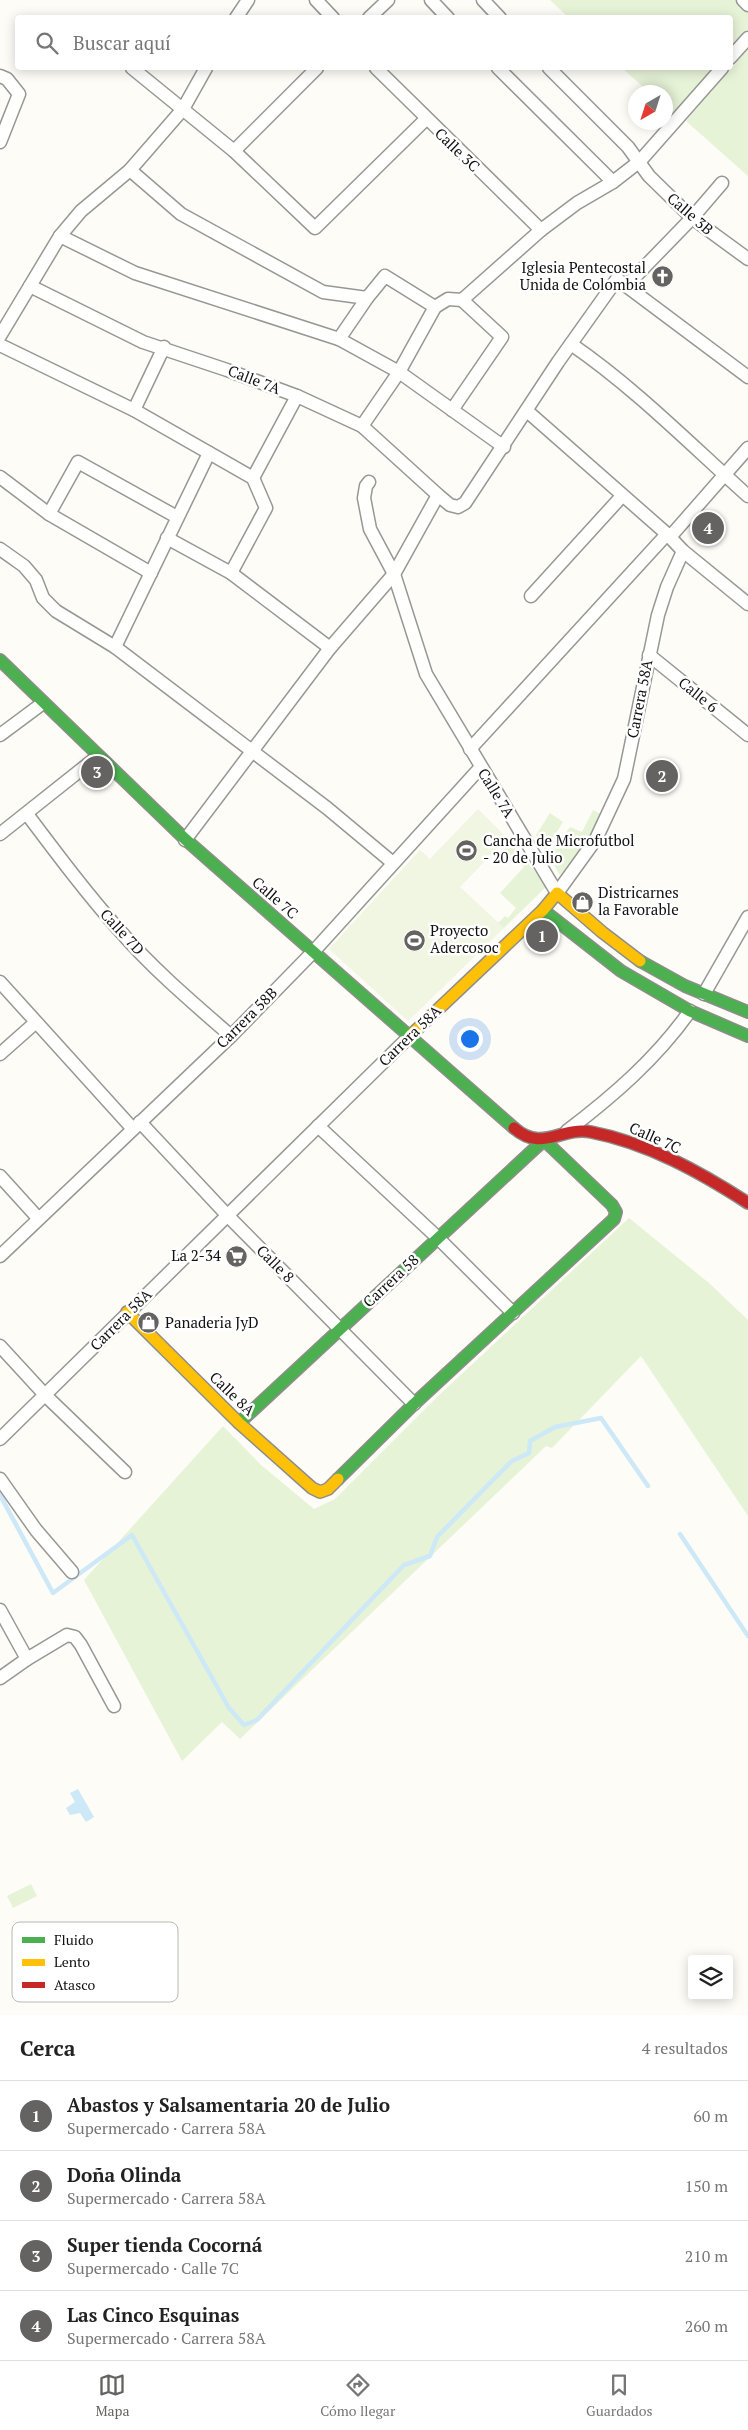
<!DOCTYPE html>
<html lang="es">
<head>
<meta charset="utf-8">
<style>
	:root { --surface:#fff; --page:#f2f2f2; --text:#222; --muted:#767676; --line:#e0e0e0; --accent:#646362 }
	body { margin:0; font-family:"PT Serif",serif; background:var(--page); color:var(--text) }
	.controls { position:absolute; right:15px; bottom:15px; display:grid; overflow:hidden; border-radius:5px; box-shadow:0 2px 12px #0003 }
	.controls button { width:45px; height:45px; display:grid; place-items:center; padding:0; border:0; border-bottom:1px solid var(--line); background:var(--surface); color:var(--text); font:25px sans-serif }
	.compass { position:absolute; left:628px; top:85px; width:45px; height:45px; border-radius:50%; background:var(--surface); box-shadow:0 2px 12px #0003; rotate:219deg }
	.you { position:absolute; left:469px; top:1038px; width:18px; height:18px; margin:-12px; border:4px solid #fff; border-radius:50%; background:#1a73e8; box-shadow:0 0 0 8px #1a73e833 }
	.badge { display:grid; place-items:center; width:32px; height:32px; border-radius:50%; background:var(--accent); color:#fff; font-size:16px; font-weight:700 }
	.pin { position:absolute; translate:-50% -50%; border:2px solid #fff; box-shadow:0 1px 5px #0006 }
	.list { margin:0; padding:0; list-style:none }
	h2 { display:flex; justify-content:space-between; align-items:center; height:65px; margin:0; padding:0 20px; font-size:21px }
	h2 small { font-size:16px; font-weight:400; color:var(--muted) }
	.list li { display:grid; grid-template-columns:32px 1fr auto; gap:15px; align-items:center; box-sizing:border-box; height:70px; padding:0 20px; border-top:1px solid var(--line) }
	.list b { display:block; font-size:19px; white-space:nowrap }
	.list p { margin:0; font-size:16px; white-space:nowrap; color:var(--muted) }
	.list em { font-size:16px; font-style:normal; color:var(--muted) }
	.icon { flex:none; width:28px; height:28px; fill:none; stroke:currentColor; stroke-width:2; stroke-linecap:round; stroke-linejoin:round }
	.map { position:relative; flex:none; width:748px; height:2015px; overflow:hidden }
	.search { position:absolute; background:var(--surface); box-shadow:0 2px 12px #0003; left:15px; right:15px; top:15px; height:55px; display:flex; align-items:center; gap:12px; box-sizing:border-box; padding:0 18px; border-radius:5px; color:var(--muted); font-size:19px }
	.sheet { height:345px; background:var(--surface) }
	nav { display:flex; justify-content:space-around; align-items:center; box-sizing:border-box; height:70px; border-top:1px solid var(--line); background:var(--surface); font-size:14px; color:var(--muted) }
	nav a { display:grid; justify-items:center; gap:2px }
	nav .on { color:var(--accent) }
	.map>svg:first-child { display:block }
	.green { fill:#e7f3d7 }
	.pitch { fill:#f0f6e1 }
	.water { fill:#cde8f7 }
	.lines { fill:none; stroke-linecap:round; stroke-linejoin:round }
	.stream { stroke:#cde8f7; stroke-width:4.5 }
	.street-casing { stroke:#979795; stroke-width:15 }
	.fast-casing { stroke:#8e8d8b; stroke-width:14 }
	.slow-casing { stroke:#8e8d8b; stroke-width:14 }
	.jam-casing { stroke:#8e8d8b; stroke-width:14 }
	.street { stroke:#fffffe; stroke-width:12 }
	.fast { stroke:#4caf50; stroke-width:11 }
	.slow { stroke:#ffc107; stroke-width:11 }
	.jam { stroke:#c62828; stroke-width:11 }
	.labels { text-anchor:middle; stroke-width:5; stroke-linejoin:round; paint-order:stroke }
	.street-label { font-size:15px; fill:#111; stroke:#fff }
	.poi-label { font-size:15px; fill:#111; stroke:#fff; text-anchor:start }
	.key { fill:#fff; stroke:#b8b8b8; stroke-width:1 }
	.key-label { font-size:14px; fill:#111 }
</style>
</head>
<body>
<div class="map">
<svg width="748" height="2015" viewBox="0 0 748 2015">
	<rect width="100%" height="100%" fill="#fdfcf7"/>
	<!-- green -->
	<g class="green">
		<path d="M550 0H736L748 12V29L731 49 730 18 568 17Z"/>
		<path d="M748 49V176L686 121Z"/>
		<path d="M622 68H714L673 115 666 108V92H649Z"/>
		<path d="M593 810 603 815 593 832 560 875 549 857 570 827 582 832Z"/>
		<path d="M550 813 563 822 545 850 536 835Z"/>
		<path d="M507 838 547 886 504 928 498 923 505 916 508 918 516 908 500 893 524 867 500 846Z"/>
		<path d="M629 1218 709 1283 748 1320V1516L641 1356 552 1448 546 1446 240 1739 222 1722 182 1761 84 1580 223 1426 261 1465 314 1509 335 1499 436 1398Z"/>
		<path d="M31 1884 37 1896 13 1908 7 1896Z"/>
	</g>
	<!-- pitch -->
	<path class="pitch" d="M478 809 507 838 460 887 504 928 408 1021 329 949 420 850 430 859Z"/>
	<!-- water -->
	<path class="water" d="M78 1789 94 1817 86 1822 80 1813 70 1815 66 1808 75 1802 70 1793Z"/>
	<g class="lines">
		<!-- stream -->
		<g class="stream">
			<path d="M0 1495 53 1593 132 1535 229 1708 244 1725 257 1720 404 1565 430 1556 437 1537 489 1484 512 1461 529 1453 530 1441 555 1427 601 1418 648 1486"/>
			<path d="M680 1534 748 1636"/>
		</g>
		<defs>
			<g id="street">
				<path d="M316 0 333 18"/>
				<path d="M431 0 448 18"/>
				<path d="M483 0 500 18"/>
				<path d="M743 0 748 5"/>
				<path d="M236 18 248 0"/>
				<path d="M369 18 388 0"/>
				<path d="M730 58 748 38"/>
				<path d="M132 68 234 151 315 228 426 119"/>
				<path d="M376 68 541 230"/>
				<path d="M498 68 613 182"/>
				<path d="M549 68 628 147 649 176 692 218 748 259"/>
				<path d="M0 76 7 79 19 94 0 142"/>
				<path d="M234 151 317 68"/>
				<path d="M130 170 181 214 323 292 367 298"/>
				<path d="M60 236 135 273 339 339 399 372 504 447"/>
				<path d="M30 286 143 342 227 370 297 396 362 426 438 495 450 505 458 507 465 503 558 362 617 279 748 377"/>
				<path d="M626 286 692 218 722 183"/>
				<path d="M0 336 60 236 81 211 130 170 183 109 206 68"/>
				<path d="M339 339 367 298 385 276 435 307"/>
				<path d="M571 344C635 388 690 444 748 496"/>
				<path d="M0 345 134 410 253 478 266 508 231 573"/>
				<path d="M134 410 164 347"/>
				<path d="M452 410 502 337 462 300"/>
				<path d="M527 411 667 534 683 551 748 604"/>
				<path d="M362 426 399 372 435 307 448 299 462 300 541 230 577 203 613 182 640 161 722 68"/>
				<path d="M0 477 49 514 151 573"/>
				<path d="M253 478 297 396"/>
				<path d="M369 482 366 486 364 498 370 529 394 574 426 674 557 893 596 839 624 779 658 615 667 587 683 551"/>
				<path d="M49 514 78 462 177 517"/>
				<path d="M670 537 748 448"/>
				<path d="M167 538 231 573 330 648"/>
				<path d="M0 549 24 566 36 580 43 598 56 611 115 647 327 808 393 863"/>
				<path d="M531 596 622 496"/>
				<path d="M115 647 209 453"/>
				<path d="M649 655 748 735"/>
				<path d="M0 735 43 703"/>
				<path d="M470 749 667 534"/>
				<path d="M27 814C57 854 87 894 120 931 153 969 192 1002 231 1036"/>
				<path d="M0 834 97 757"/>
				<path d="M185 840 330 648 394 574 438 495"/>
				<path d="M0 982 133 1129"/>
				<path d="M704 994 748 917"/>
				<path d="M0 1054 35 1023"/>
				<path d="M140 1122 227 1215 414 1404"/>
				<path d="M318 1126 438 1238 513 1313"/>
				<path d="M567 1131C613 1096 656 1059 690 1011"/>
				<path d="M0 1176 38 1218"/>
				<path d="M0 1256 231 1036 314 951 480 768"/>
				<path d="M0 1346 46 1396 125 1472"/>
				<path d="M0 1439 411 1035"/>
				<path d="M0 1479 36 1530 72 1572"/>
				<path d="M0 1610 27 1659 0 1678"/>
				<path d="M27 1659 67 1635 75 1637 81 1645 114 1706"/>
			</g>
			<g id="fast">
				<path d="M0 660 185 839 514 1128"/>
				<path d="M543 910 621 971 690 1011 748 1036"/>
				<path d="M640 961 685 986 748 1012"/>
				<path d="M239 1423 544 1140"/>
				<path d="M338 1479 414 1404 614 1219 616 1212 612 1205 544 1140"/>
			</g>
			<g id="slow">
				<path d="M411 1035 543 910 557 893 602 932 640 961"/>
				<path d="M127 1312 239 1423 312 1488 320 1492 328 1489 338 1479"/>
			</g>
			<path id="jam" d="M514 1128C543 1153 560 1126 591 1132 648 1143 700 1172 748 1203"/>
		</defs>
		<!-- street casing -->
		<use href="#street" class="street-casing"/>
		<!-- fast casing -->
		<use href="#fast" class="fast-casing"/>
		<!-- slow casing -->
		<use href="#slow" class="slow-casing"/>
		<!-- jam casing -->
		<use href="#jam" class="jam-casing"/>
		<!-- street -->
		<use href="#street" class="street"/>
		<!-- fast -->
		<use href="#fast" class="fast"/>
		<!-- slow -->
		<use href="#slow" class="slow"/>
		<!-- jam -->
		<use href="#jam" class="jam"/>
	</g>
	<!-- icons -->
	<defs>
		<symbol id="church-disc" viewBox="-11 -11 22 22"><circle r="9.5" fill="#646362" stroke="#fff"/><path d="M-1.2-6h2.4v3.5h3.3v2.4h-3.3V6h-2.4V-.1h-3.3v-2.4h3.3Z" fill="#fff"/></symbol>
		<symbol id="stadium-disc" viewBox="-11 -11 22 22"><circle r="9.5" fill="#646362" stroke="#fff"/><path d="M0-5a6.5 5 0 1 0 0 10a6.5 5 0 1 0 0-10ZM-3.5-1.8h7v3.6h-7Z" fill="#fff"/></symbol>
		<symbol id="shop-disc" viewBox="-11 -11 22 22"><circle r="9.5" fill="#646362" stroke="#fff"/><path d="M-5-2.5h2.3a2.7 3.5 0 0 1 5.4 0H5L5.5 6h-11ZM-1.5-2.5h3a1.5 2.3 0 0 0-3 0Z" fill="#fff"/></symbol>
		<symbol id="supermarket-disc" viewBox="-11 -11 22 22"><circle r="9.5" fill="#646362" stroke="#fff"/><path d="M-6-5.5h2.5l.6 2H6L4.5 2H-2.5L-4.4-4H-6ZM-1.5 3.2a1.3 1.3 0 1 0 .1 0ZM3 3.2a1.3 1.3 0 1 0 .1 0Z" fill="#fff"/></symbol>
	</defs>
	<g fill-rule="evenodd">
		<use href="#church-disc" x="650" y="264" width="25" height="25"/>
		<use href="#stadium-disc" x="454" y="838" width="25" height="25"/>
		<use href="#shop-disc" x="570" y="890" width="25" height="25"/>
		<use href="#stadium-disc" x="402" y="928" width="25" height="25"/>
		<use href="#supermarket-disc" x="224" y="1244" width="25" height="25"/>
		<use href="#shop-disc" x="136" y="1310" width="25" height="25"/>
	</g>
	<g class="labels">
		<!-- street labels -->
		<g class="street-label">
			<text transform="translate(457 150) rotate(44)" y="5">Calle 3C</text>
			<text transform="translate(690 214) rotate(41)" y="5">Calle 3B</text>
			<text transform="translate(254 380) rotate(21)" y="5">Calle 7A</text>
			<text transform="translate(698 695) rotate(39)" y="5">Calle 6</text>
			<text transform="translate(640 699) rotate(-79)" y="5">Carrera 58A</text>
			<text transform="translate(496 793) rotate(58)" y="5">Calle 7A</text>
			<text transform="translate(275 898) rotate(41)" y="5">Calle 7C</text>
			<text transform="translate(122 932) rotate(47)" y="5">Calle 7D</text>
			<text transform="translate(247 1018) rotate(-45)" y="5">Carrera 58B</text>
			<text transform="translate(410 1036) rotate(-44)" y="5">Carrera 58A</text>
			<text transform="translate(655 1138) rotate(24)" y="5">Calle 7C</text>
			<text transform="translate(275 1264) rotate(45)" y="5">Calle 8</text>
			<text transform="translate(391 1281) rotate(-43)" y="5">Carrera 58</text>
			<text transform="translate(121 1320) rotate(-45)" y="5">Carrera 58A</text>
			<text transform="translate(232 1394) rotate(44)" y="5">Calle 8A</text>
		</g>
		<!-- poi labels -->
		<g class="poi-label">
			<text x="646" y="273" text-anchor="end">Iglesia Pentecostal<tspan x="646" dy="17">Unida de Colombia</tspan></text>
			<text x="483" y="846">Cancha de Microfutbol<tspan x="483" dy="17">- 20 de Julio</tspan></text>
			<text x="598" y="898">Districarnes<tspan x="598" dy="17">la Favorable</tspan></text>
			<text x="430" y="936">Proyecto<tspan x="430" dy="17">Adercosoc</tspan></text>
			<text x="221" y="1261" text-anchor="end">La 2-34</text>
			<text x="165" y="1328">Panaderia JyD</text>
		</g>
	</g>
	<!-- legend -->
	<rect x="12" y="1922" width="166" height="80" rx="8" class="key"/>
	<rect x="22" y="1937" width="23" height="6" fill="#4caf50"/>
	<rect x="22" y="1959" width="23" height="7" fill="#ffc107"/>
	<rect x="22" y="1982" width="23" height="6" fill="#c62828"/>
	<g class="key-label">
		<text x="54" y="1945">Fluido</text>
		<text x="54" y="1967">Lento</text>
		<text x="54" y="1990">Atasco</text>
	</g>
</svg>
<div class="controls">
<button><svg class="icon" aria-label="layers" viewBox="0 0 24 24"><path d="M12 4l9 5-9 5-9-5zM3 14l9 5 9-5"/></svg></button>
</div>
<svg class="compass" viewBox="-18 -18 36 36"><path d="M0-13l5 13h-10z" fill="#e53935"/><path d="M0 13l5-13h-10z" fill="#767676"/></svg>
<div class="you"></div>
<div class="pin badge" style="left:542px;top:936px">1</div>
<div class="pin badge" style="left:662px;top:776px">2</div>
<div class="pin badge" style="left:97px;top:772px">3</div>
<div class="pin badge" style="left:708px;top:528px">4</div>
<div class="search"><svg class="icon" aria-label="search" viewBox="0 0 24 24"><circle cx="10" cy="10" r="6"/><path d="M15 15l6 6"/></svg>Buscar aquí</div>
</div>
<section class="sheet">
<h2>Cerca<small>4 resultados</small></h2>
<ul class="list">
<li><span class="badge">1</span><div><b>Abastos y Salsamentaria 20 de Julio</b><p>Supermercado · Carrera 58A</p></div><em>60 m</em></li>
<li><span class="badge">2</span><div><b>Doña Olinda</b><p>Supermercado · Carrera 58A</p></div><em>150 m</em></li>
<li><span class="badge">3</span><div><b>Super tienda Cocorná</b><p>Supermercado · Calle 7C</p></div><em>210 m</em></li>
<li><span class="badge">4</span><div><b>Las Cinco Esquinas</b><p>Supermercado · Carrera 58A</p></div><em>260 m</em></li>
</ul>
</section>
<nav>
<a class="on"><svg class="icon" aria-label="map" viewBox="0 0 24 24"><path d="M3 6l6-2 6 2 6-2v14l-6 2-6-2-6 2zM9 4v14M15 6v14"/></svg>Mapa</a>
<a><svg class="icon" aria-label="directions" viewBox="0 0 24 24"><path d="M12 3l9 9-9 9-9-9zM9 14v-3h6M13 9l2 2-2 2"/></svg>Cómo llegar</a>
<a><svg class="icon" aria-label="saved" viewBox="0 0 24 24"><path d="M7 4h10v16l-5-4-5 4z"/></svg>Guardados</a>
</nav>
</body>
</html>
